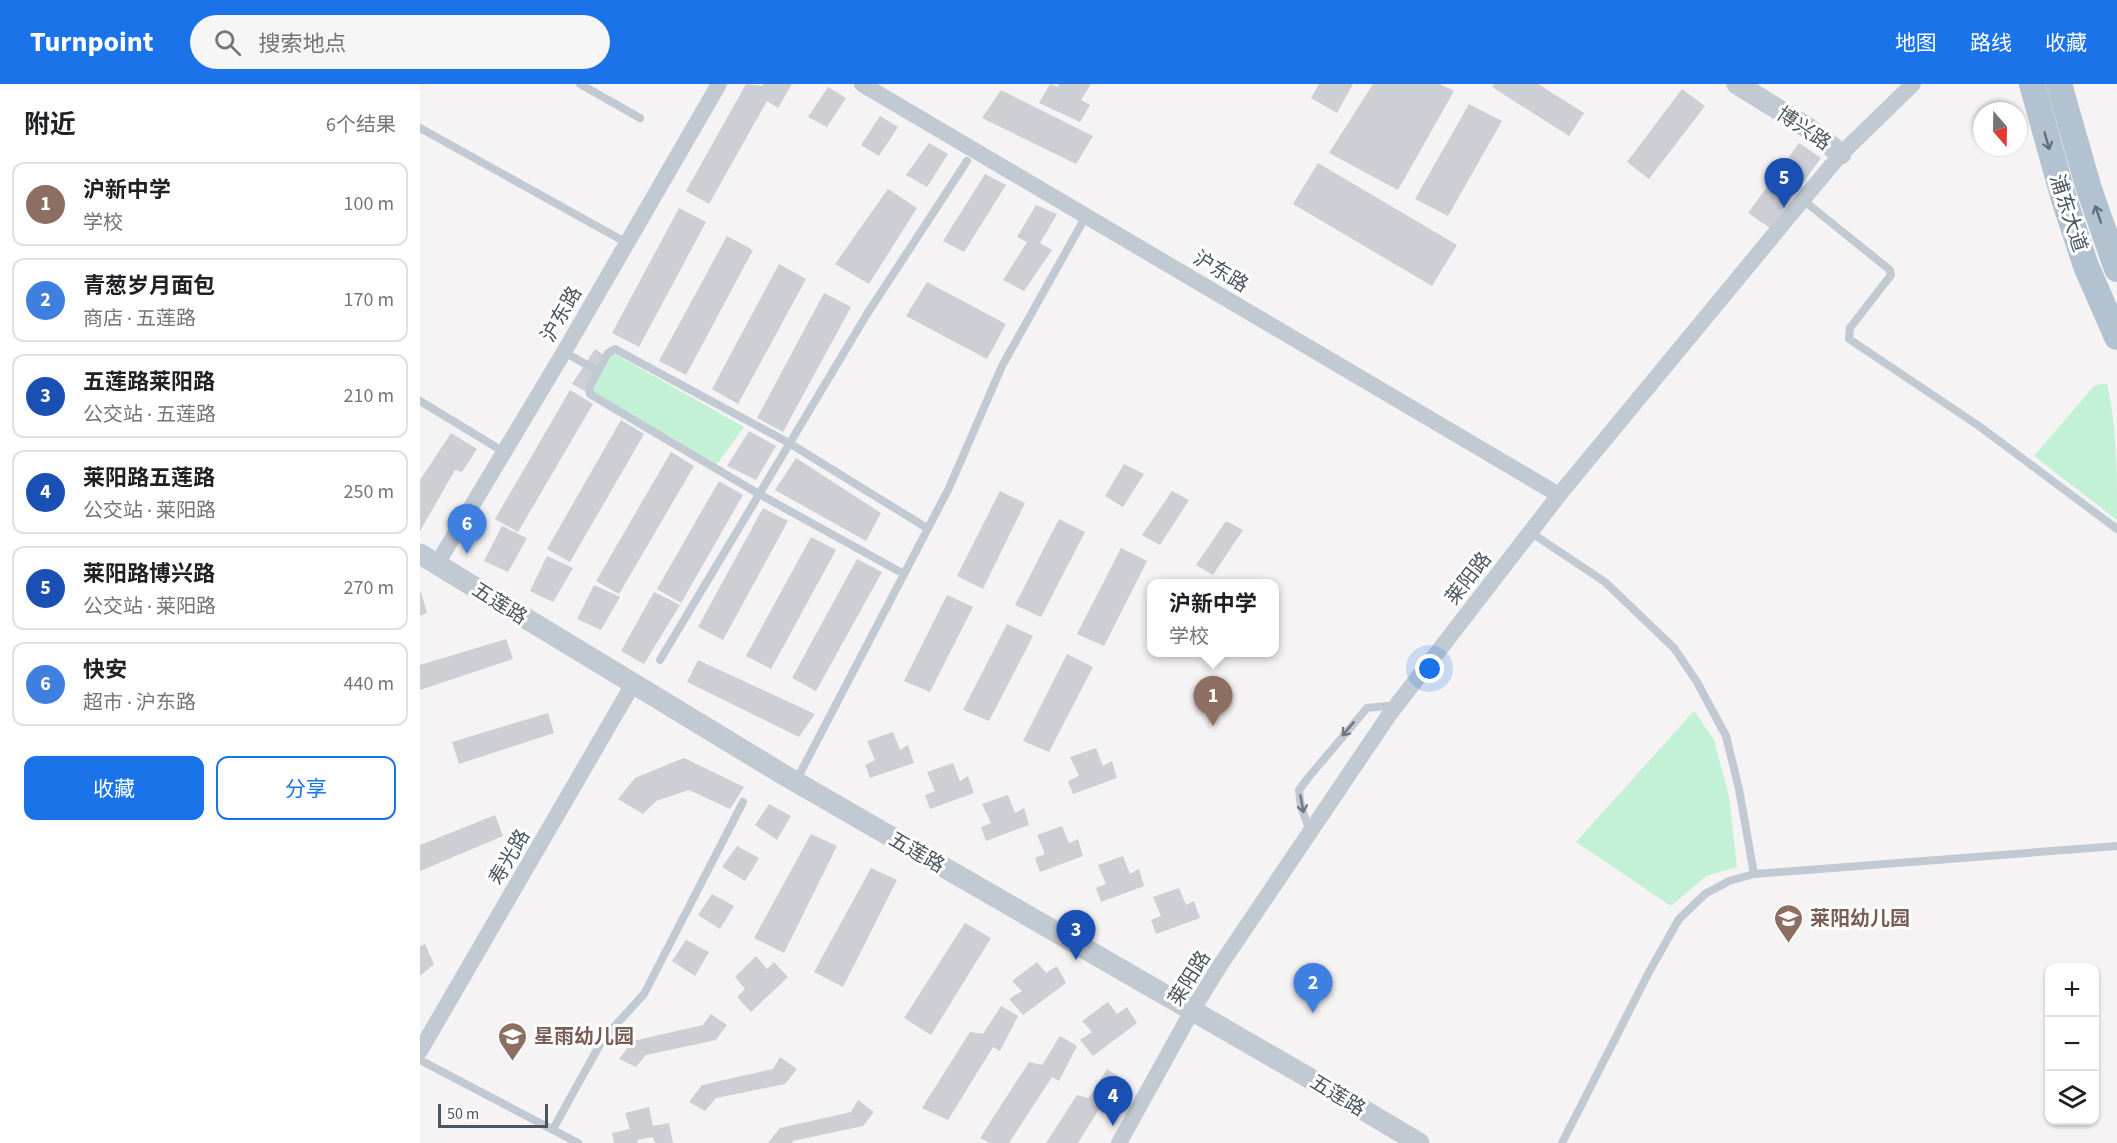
<!DOCTYPE html>
<html lang="zh">
<head>
<meta charset="utf-8">
<style>
	:root { --surface:#fff; --page:#f6f6f6; --text:#202124; --muted:#757577; --line:#e0e0e0; --accent:#1a73e8 }
	body { margin:0; font-family:"Source Sans 3","Noto Sans SC",sans-serif; background:var(--page); color:var(--text) }
	.controls { position:absolute; right:18px; bottom:18px; display:grid; overflow:hidden; border-radius:12px; box-shadow:0 2px 4px #0004 }
	.controls button { width:54px; height:54px; display:grid; place-items:center; padding:0; border:0; border-bottom:2px solid var(--line); background:var(--surface); color:var(--text); font:30px sans-serif }
	.compass { position:absolute; left:1553px; top:18px; width:54px; height:54px; border-radius:50%; background:var(--surface); box-shadow:0 2px 4px #0004; rotate:160deg }
	.scale { position:absolute; left:18px; bottom:15px; width:110px; box-sizing:border-box; padding-left:6px; border:3px solid #4a5661; border-top:0; font-size:16px; line-height:21px; white-space:nowrap; color:#4a5661; -webkit-text-stroke:4px #fff; paint-order:stroke }
	.you { position:absolute; left:1010px; top:585px; width:21px; height:21px; margin:-15px; border:4px solid #fff; border-radius:50%; background:#1a73e8; box-shadow:0 0 0 9px #1a73e833 }
	.badge { display:grid; place-items:center; width:39px; height:39px; border-radius:50%; background:var(--accent); color:#fff; font-size:20px; font-weight:700 }
	.pin { position:absolute; translate:-50% -50px; filter:drop-shadow(0 2px 3px #0008) }
	.pin::after { content:''; position:absolute; top:32px; width:21px; height:18px; background:inherit; clip-path:polygon(0 0,100% 0,50% 100%) }
	.popup { position:absolute; left:727px; top:495px; width:132px; height:78px; box-sizing:border-box; display:grid; place-content:center; border-radius:12px; background:var(--surface); filter:drop-shadow(0 2px 4px #0005); font-size:20px; white-space:nowrap; color:var(--muted) }
	.popup b { font-size:22px; color:var(--text) }
	.popup::after { content:''; position:absolute; left:50%; top:100%; margin-left:-12px; border:12px solid transparent; border-top-color:var(--surface) }
	.list { margin:0; padding:0; list-style:none }
	h2 { display:flex; justify-content:space-between; align-items:center; height:78px; margin:0; padding:0 24px; font-size:26px }
	h2 small { font-size:20px; font-weight:400; color:var(--muted) }
	.list li { display:grid; grid-template-columns:39px 1fr auto; gap:18px; align-items:center; box-sizing:border-box; height:84px; margin:0 12px 12px; padding:0 12px; border:2px solid var(--line); border-radius:12px }
	.list b { display:block; font-size:22px; white-space:nowrap }
	.list p { margin:0; font-size:20px; white-space:nowrap; color:var(--muted) }
	.list em { font-size:20px; font-style:normal; color:var(--muted) }
	.actions { display:flex; gap:12px; padding:18px 24px }
	.actions a { flex:1; padding:14px 0; border:2px solid var(--accent); border-radius:12px; text-align:center; font-size:21px; color:var(--accent) }
	.actions .main { background:var(--accent); color:#fff }
	.icon { flex:none; width:33px; height:33px; fill:none; stroke:currentColor; stroke-width:2; stroke-linecap:round; stroke-linejoin:round }
	.map { position:relative; flex:none; width:1697px; height:1059px; overflow:hidden }
	header { display:flex; align-items:center; gap:36px; box-sizing:border-box; height:84px; padding:0 30px; background:var(--accent); color:#fff }
	header strong { font-size:28px }
	nav { display:flex; gap:33px; margin-inline-start:auto; font-size:21px }
	.search { width:420px; height:54px; background:var(--page); display:flex; align-items:center; gap:15px; box-sizing:border-box; padding:0 21px; border-radius:33px; color:var(--muted); font-size:22px }
	main { display:flex }
	aside { flex:1; background:var(--surface) }
	.map>svg:first-child { display:block }
	.green { fill:#c3f1d5 }
	.building { fill:#cdcfd5 }
	.lines { fill:none; stroke-linecap:round; stroke-linejoin:round }
	.service { stroke:#c1cad2; stroke-width:8 }
	.minor { stroke:#c1cad2; stroke-width:16 }
	.tertiary { stroke:#c1cad2; stroke-width:21 }
	.primary { stroke:#b3c2d1; stroke-width:26 }
	.oneway { stroke:#64717d }
	.oneway2 { stroke:#6e7983 }
	.labels { text-anchor:middle; stroke-width:6; stroke-linejoin:round; paint-order:stroke }
	.street-label { font-size:20px; fill:#4a5661; stroke:#fff }
	.education-label { font-size:20px; font-weight:bold; fill:#785e54; stroke:#fff; text-anchor:start }
</style>
</head>
<body>
<header>
<strong>Turnpoint</strong>
<div class="search"><svg class="icon" aria-label="search" viewBox="0 0 24 24"><circle cx="10" cy="10" r="6"/><path d="M15 15l6 6"/></svg>搜索地点</div>
<nav><a>地图</a><a>路线</a><a>收藏</a></nav>
</header>
<main>
<aside>
<h2>附近<small>6个结果</small></h2>
<ul class="list">
<li><span class="badge" style="background:#8d6e63">1</span><div><b>沪新中学</b><p>学校</p></div><em>100 m</em></li>
<li><span class="badge" style="background:#3f7fe0">2</span><div><b>青葱岁月面包</b><p>商店 · 五莲路</p></div><em>170 m</em></li>
<li><span class="badge" style="background:#1a4fb4">3</span><div><b>五莲路莱阳路</b><p>公交站 · 五莲路</p></div><em>210 m</em></li>
<li><span class="badge" style="background:#1a4fb4">4</span><div><b>莱阳路五莲路</b><p>公交站 · 莱阳路</p></div><em>250 m</em></li>
<li><span class="badge" style="background:#1a4fb4">5</span><div><b>莱阳路博兴路</b><p>公交站 · 莱阳路</p></div><em>270 m</em></li>
<li><span class="badge" style="background:#3f7fe0">6</span><div><b>快安</b><p>超市 · 沪东路</p></div><em>440 m</em></li>
</ul>
<div class="actions"><a class="main">收藏</a><a>分享</a></div>
</aside>
<div class="map">
<svg width="1697" height="1059" viewBox="0 0 1697 1059">
	<rect width="100%" height="100%" fill="#f5f3f3"/>
	<!-- green -->
	<g class="green">
		<path d="M193 269 324 343 297 380 172 307Z"/>
		<path d="M1687 299C1697 345 1697 389 1697 436L1614 372 1674 302Z"/>
		<path d="M1274 627 1294 656 1309 712 1317 783 1286 792 1251 822 1156 758Z"/>
	</g>
	<!-- building -->
	<g class="building">
		<path d="M326 0 342 2 343 0H372L358 24 347 17 289 120 266 107Z"/>
		<path d="M630 0 638 3 639 0H671L661 16 670 21 660 38 619 19Z"/>
		<path d="M899 0H933L917 29 891 14Z"/>
		<path d="M953 0H1020L1034 7 978 106 909 69Z"/>
		<path d="M1074 0H1118L1164 29 1149 52 1072 3Z"/>
		<path d="M408 3 426 14 407 43 388 33Z"/>
		<path d="M1262 5 1285 22 1229 95 1207 78Z"/>
		<path d="M581 6 673 52 656 80 562 34Z"/>
		<path d="M1049 20 1082 37 1028 132 995 115Z"/>
		<path d="M460 32 478 43 459 72 441 61Z"/>
		<path d="M509 59 528 70 507 103 486 91Z"/>
		<path d="M1379 59 1401 74 1350 144 1328 129Z"/>
		<path d="M898 79 1037 161 1012 202 873 120Z"/>
		<path d="M565 90 586 101 544 168 523 157Z"/>
		<path d="M468 105 497 124 449 200 415 180Z"/>
		<path d="M616 121 637 130 620 159 632 166 604 207 583 196 607 158 597 153Z"/>
		<path d="M259 124 286 138 219 263 192 249Z"/>
		<path d="M307 152 333 166 266 291 239 277Z"/>
		<path d="M359 180 386 195 318 320 292 305Z"/>
		<path d="M507 198 586 240 567 275 486 232Z"/>
		<path d="M404 209 431 223 363 348 337 334Z"/>
		<path d="M175 265 184 271 165 307 152 300Z"/>
		<path d="M150 306 173 320 98 448 75 435Z"/>
		<path d="M201 336 224 350 150 478 127 465Z"/>
		<path d="M329 347 356 362 336 396 307 382Z"/>
		<path d="M31 349 57 365 42 388 35 386 0 447V396Z"/>
		<path d="M251 368 274 382 199 510 176 497Z"/>
		<path d="M376 374 461 429 446 457 355 406Z"/>
		<path d="M704 380 724 390 703 423 685 412Z"/>
		<path d="M299 397 323 411 261 519 237 505Z"/>
		<path d="M580 407 605 419 563 505 537 492Z"/>
		<path d="M752 407 769 416 740 461 722 451Z"/>
		<path d="M343 424 368 437 303 556 278 543Z"/>
		<path d="M639 435 665 448 621 533 595 521Z"/>
		<path d="M806 437 823 446 793 491 776 481Z"/>
		<path d="M82 442 107 454 88 488 64 477Z"/>
		<path d="M391 453 416 466 351 585 326 572Z"/>
		<path d="M701 464 727 477 684 562 657 550Z"/>
		<path d="M127 472 153 484 133 518 110 507Z"/>
		<path d="M437 475 462 488 396 607 372 594Z"/>
		<path d="M174 501 200 513 181 546 157 535Z"/>
		<path d="M1 508 7 529 0 532V509Z"/>
		<path d="M234 508 260 521 224 580 201 567Z"/>
		<path d="M527 511 553 523 510 608 484 597Z"/>
		<path d="M587 540 613 552 569 637 543 626Z"/>
		<path d="M86 555 93 575 0 606V581Z"/>
		<path d="M647 570 673 583 629 668 603 657Z"/>
		<path d="M278 576 395 630 379 653 267 598Z"/>
		<path d="M128 629 134 649 39 680 32 658Z"/>
		<path d="M473 648 480 666 488 661 494 679 450 694 445 681 455 676 447 657Z"/>
		<path d="M676 664 683 682 692 677 697 694 653 710 648 697 659 692 650 673Z"/>
		<path d="M264 674 324 703 310 725 269 706 236 717 223 730 198 715 215 694Z"/>
		<path d="M533 679 540 697 548 692 554 709 510 725 505 711 515 707 507 688Z"/>
		<path d="M588 711 595 729 604 724 609 741 566 757 561 743 571 739 562 720Z"/>
		<path d="M349 720 371 732 357 756 335 741Z"/>
		<path d="M75 731 83 752 0 787V761Z"/>
		<path d="M642 742 649 759 658 755 663 772 620 788 615 774 625 770 617 751Z"/>
		<path d="M391 750 417 762 364 869 334 854Z"/>
		<path d="M317 762 339 774 325 797 302 783Z"/>
		<path d="M703 772 710 790 719 785 724 802 681 818 676 804 686 800 678 781Z"/>
		<path d="M451 784 477 796 423 903 394 888Z"/>
		<path d="M759 804 766 821 774 817 780 834 736 850 731 836 741 832 733 813Z"/>
		<path d="M292 810 314 822 300 845 278 831Z"/>
		<path d="M545 839 571 854 511 951 484 934Z"/>
		<path d="M266 856 289 868 275 892 252 877Z"/>
		<path d="M5 860 14 880 0 892V862Z"/>
		<path d="M336 872 347 885 354 878 368 893 331 928 317 913 325 905 315 893Z"/>
		<path d="M617 878 626 889 637 882 646 899 603 931 589 915 602 907 592 897Z"/>
		<path d="M688 918 697 930 707 923 717 939 673 972 660 956 672 948 662 937Z"/>
		<path d="M581 922 598 932 580 967 573 963 528 1036 502 1024 550 948 563 950Z"/>
		<path d="M291 930 307 941 296 956 226 971 216 983 199 975 213 957 283 941Z"/>
		<path d="M640 952 657 962 639 997 632 993 589 1059H570L560 1054 609 978 622 981Z"/>
		<path d="M360 973 377 985 365 1000 296 1014 285 1027 269 1018 282 1001 353 985Z"/>
		<path d="M687 985 704 996 686 1030 679 1025 658 1059H626L657 1011 669 1014Z"/>
		<path d="M438 1016 454 1028 443 1042 373 1057 372 1059H348L360 1044 431 1028Z"/>
		<path d="M229 1023 233 1042 249 1039 253 1059H235L233 1053 217 1056 218 1059H194L192 1049 210 1045 205 1029Z"/>
	</g>
	<g class="lines">
		<!-- service -->
		<g class="service">
			<path d="M160 0 220 34"/>
			<path d="M0 44 207 159"/>
			<path d="M1383 116 1470 186 1471 191 1430 244 1429 255 1559 342 1697 445"/>
			<path d="M144 268 178 287"/>
			<path d="M0 317 84 368"/>
			<path d="M1110 448 1185 498 1254 564 1277 598 1306 652 1319 705 1334 790"/>
			<path d="M484 490 339 410 185 319 170 310 169 304 188 269 195 265 369 359 507 444"/>
			<path d="M240 576 447 230 547 77"/>
			<path d="M376 697 529 404 582 282 666 132"/>
			<path d="M890 747 881 723 879 706 888 694 947 624 976 621"/>
			<path d="M0 976 158 1059"/>
			<path d="M133 1045 183 955 224 910 323 718"/>
			<path d="M1142 1059 1229 888 1259 835 1285 810 1309 797 1334 790 1697 762"/>
		</g>
		<!-- minor -->
		<g class="minor">
			<path d="M442 0 1139 411"/>
			<path d="M17 480 144 268 299 0"/>
			<path d="M0 967 213 600"/>
			<path d="M699 1059 772 927 799 883 969 631 1139 411 1371 130 1421 70 1493 0"/>
		</g>
		<!-- tertiary -->
		<g class="tertiary">
			<path d="M1317 0 1388 44 1421 70"/>
			<path d="M0 470 364 691 910 1006 999 1059"/>
		</g>
		<!-- primary -->
		<g class="primary">
			<path d="M1612 0 1644 115 1666 182 1697 253"/>
			<path d="M1639 0 1669 105 1697 185"/>
		</g>
	</g>
	<!-- one-way arrows -->
	<defs><path id="oneway-shaft" d="M-6 0H5M1.5-3L5.5 0L1.5 3" fill="none" stroke-width="1.6" stroke-linecap="round" stroke-linejoin="round" transform="scale(1.5)"/></defs>
	<g class="oneway">
		<use href="#oneway-shaft" transform="translate(1627 57) rotate(74)"/>
		<use href="#oneway-shaft" transform="translate(1678 130) rotate(-109)"/>
	</g>
	<g class="oneway2">
		<use href="#oneway-shaft" transform="translate(928 645) rotate(130)"/>
		<use href="#oneway-shaft" transform="translate(882 720) rotate(79)"/>
	</g>
	<!-- icons -->
	<defs>
		<symbol id="school-pin" viewBox="-11 -11 22 30"><path d="M0 17L-7.5 6A9.5 9.5 0 1 1 7.5 6Z" fill="#8d6e63" stroke="#fff"/><path d="M0-5L7-2L0 1L-7-2ZM-4 1L0 2.5L4 1V4Q0 6-4 4Z" fill="#fff"/></symbol>
	</defs>
	<g fill-rule="evenodd">
		<use href="#school-pin" x="1352" y="818" width="33" height="45"/>
		<use href="#school-pin" x="76" y="936" width="33" height="45"/>
	</g>
	<g class="labels">
		<!-- street labels -->
		<g class="street-label">
			<text transform="translate(1384 44) rotate(34)" y="7">博兴路</text>
			<text transform="translate(1649 129) rotate(72)" y="7">浦东大道</text>
			<text transform="translate(801 187) rotate(31)" y="7">沪东路</text>
			<text transform="translate(141 230) rotate(-60)" y="7">沪东路</text>
			<text transform="translate(1048 494) rotate(-52)" y="7">莱阳路</text>
			<text transform="translate(80 519) rotate(32)" y="7">五莲路</text>
			<text transform="translate(497 768) rotate(30)" y="7">五莲路</text>
			<text transform="translate(89 773) rotate(-60)" y="7">寿光路</text>
			<text transform="translate(769 894) rotate(-58)" y="7">莱阳路</text>
			<text transform="translate(918 1011) rotate(31)" y="7">五莲路</text>
		</g>
		<!-- education labels -->
		<g class="education-label">
			<text x="1390" y="841">莱阳幼儿园</text>
			<text x="114" y="959">星雨幼儿园</text>
		</g>
	</g>
</svg>
<div class="controls">
<button>+</button>
<button>−</button>
<button><svg class="icon" aria-label="layers" viewBox="0 0 24 24"><path d="M12 4l9 5-9 5-9-5zM3 14l9 5 9-5"/></svg></button>
</div>
<svg class="compass" viewBox="-18 -18 36 36"><path d="M0-13l5 13h-10z" fill="#e53935"/><path d="M0 13l5-13h-10z" fill="#757577"/></svg>
<div class="scale">50 m</div>
<div class="you"></div>
<div class="pin badge" style="left:793px;top:642px;background:#8d6e63">1</div>
<div class="popup"><b>沪新中学</b>学校</div>
<div class="pin badge" style="left:893px;top:929px;background:#3f7fe0">2</div>
<div class="pin badge" style="left:656px;top:876px;background:#1a4fb4">3</div>
<div class="pin badge" style="left:693px;top:1042px;background:#1a4fb4">4</div>
<div class="pin badge" style="left:1364px;top:124px;background:#1a4fb4">5</div>
<div class="pin badge" style="left:47px;top:470px;background:#3f7fe0">6</div>
</div>
</main>
</body>
</html>
